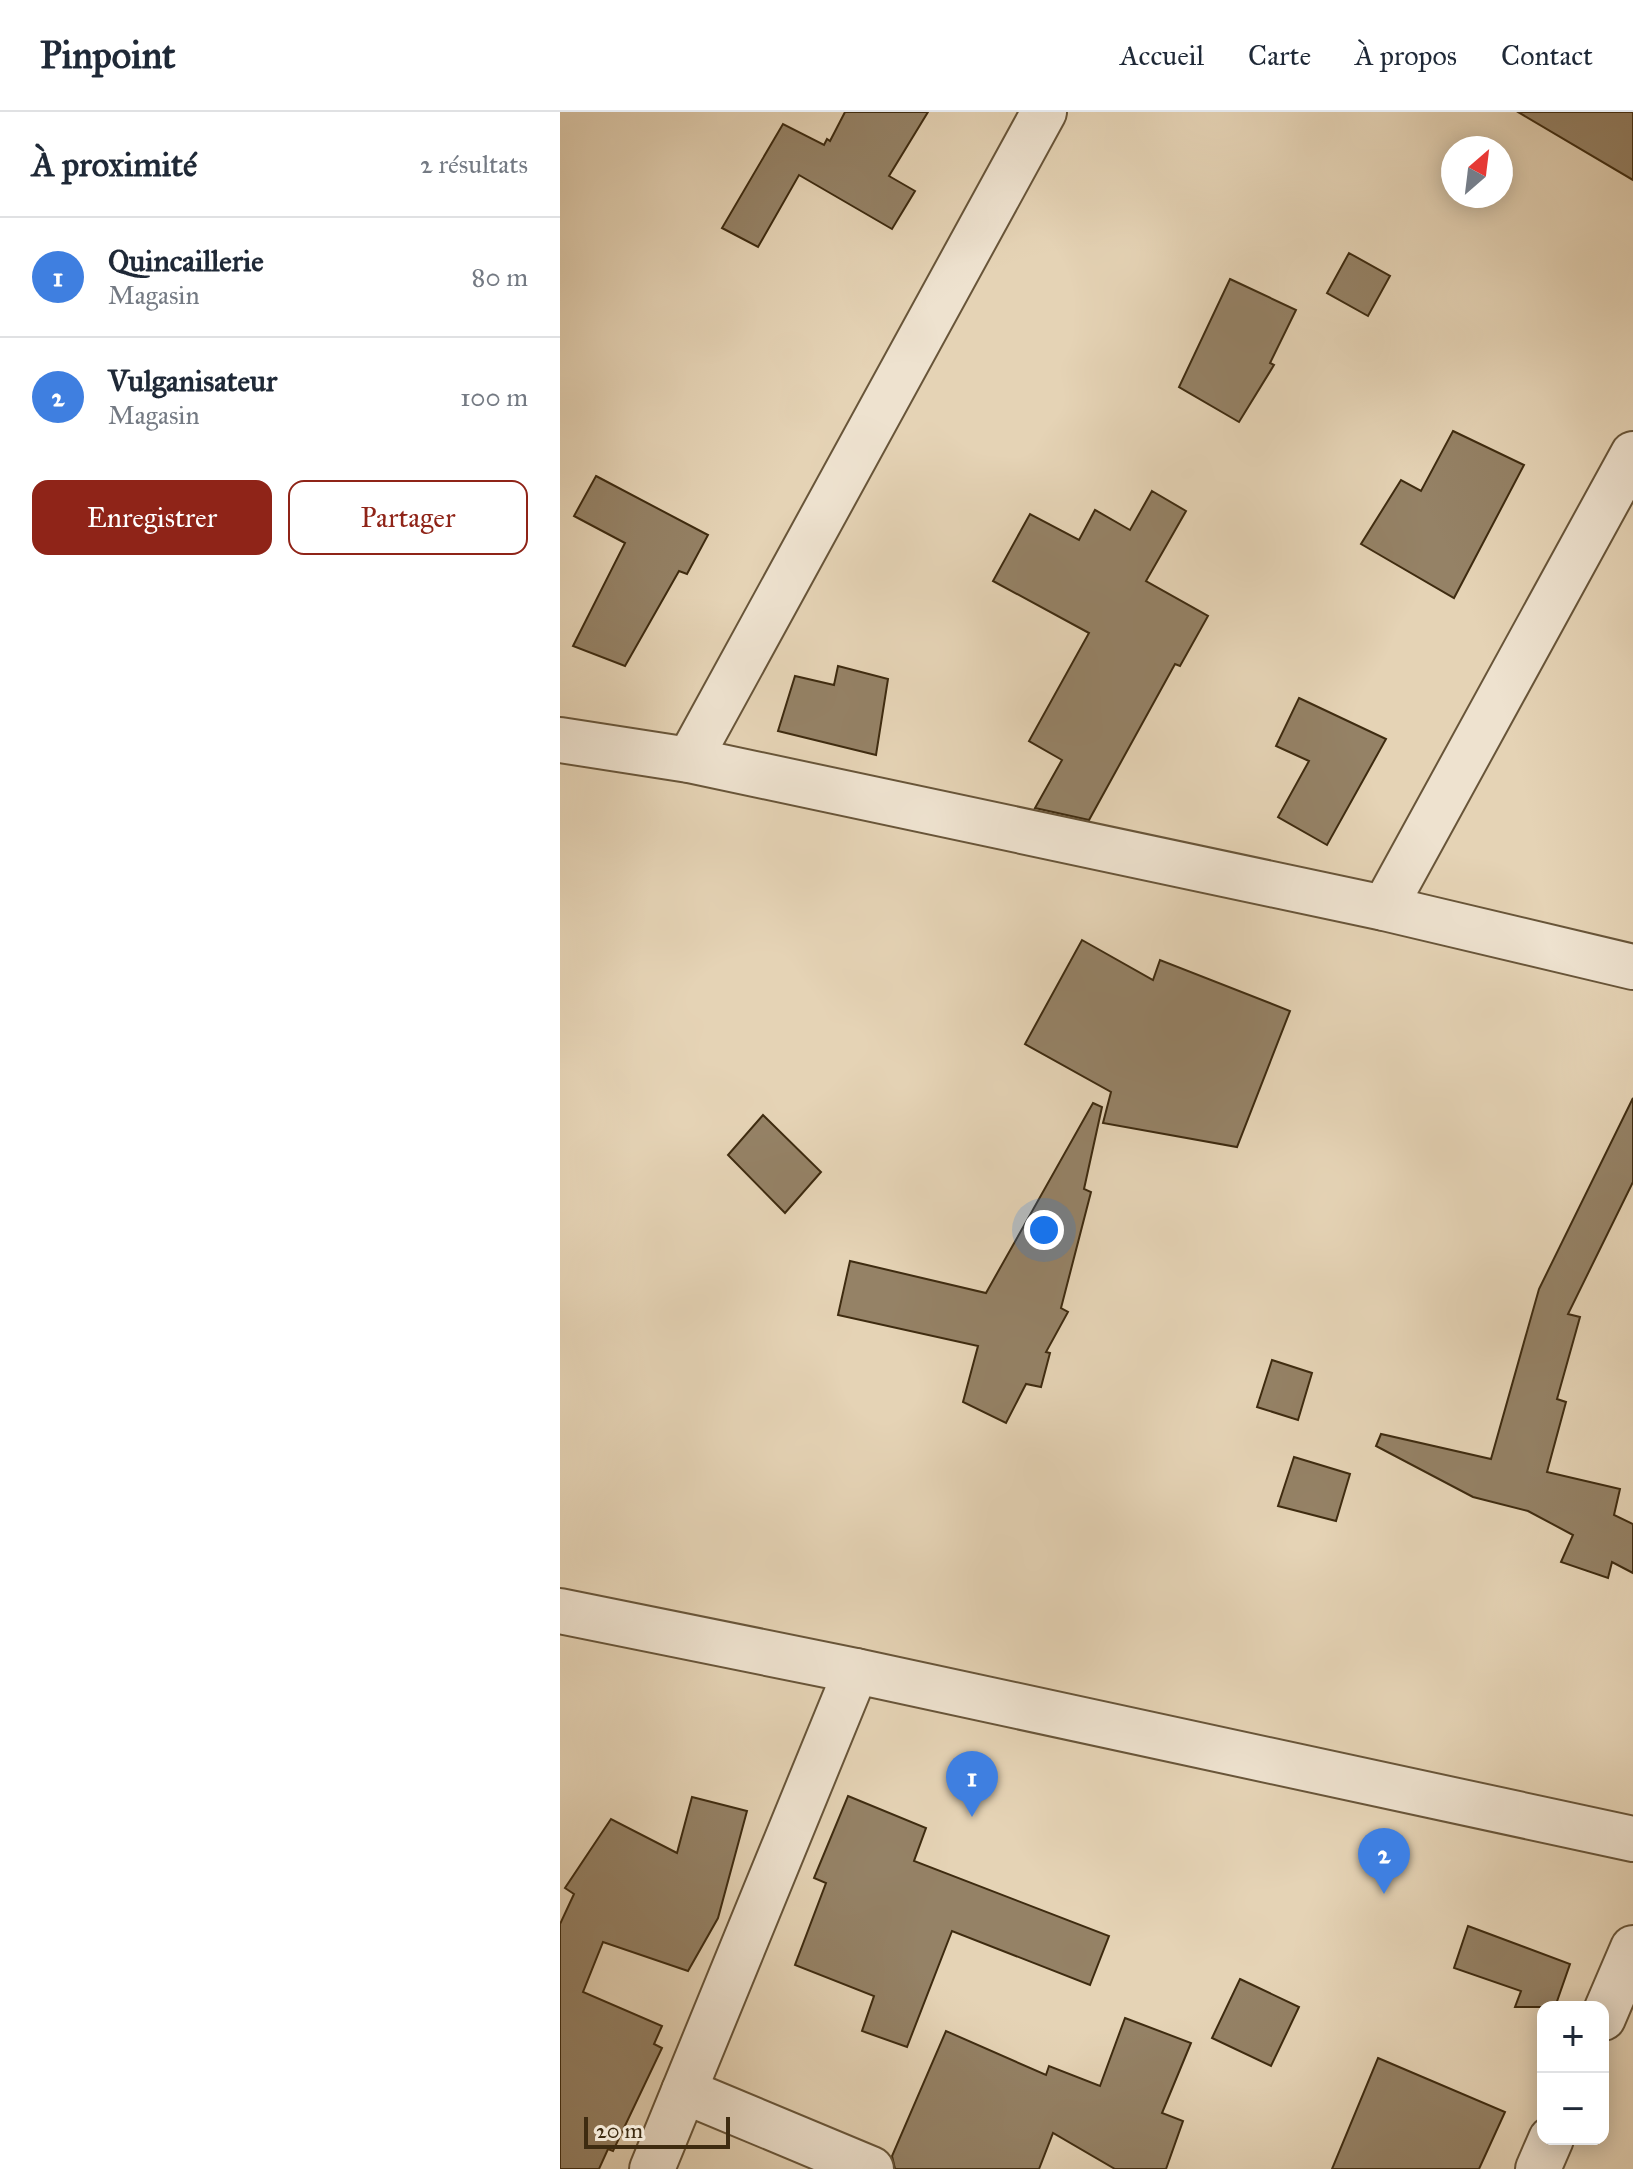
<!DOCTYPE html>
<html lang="fr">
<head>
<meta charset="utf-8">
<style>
	:root { --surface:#fff; --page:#f6f6f7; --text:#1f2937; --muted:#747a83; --line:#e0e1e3; --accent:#8f2418 }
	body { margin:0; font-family:"IM FELL Great Primer",serif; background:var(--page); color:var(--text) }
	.controls { position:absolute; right:24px; bottom:24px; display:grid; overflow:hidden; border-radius:16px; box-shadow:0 4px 20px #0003 }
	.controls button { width:72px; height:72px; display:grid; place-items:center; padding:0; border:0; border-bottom:2px solid var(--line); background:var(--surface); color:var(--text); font:40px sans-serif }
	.compass { position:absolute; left:881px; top:24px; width:72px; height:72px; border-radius:50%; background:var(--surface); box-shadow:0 4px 20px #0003; rotate:28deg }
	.scale { position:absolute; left:24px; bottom:20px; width:146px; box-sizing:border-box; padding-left:8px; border:4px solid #3e2b10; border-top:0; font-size:22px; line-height:28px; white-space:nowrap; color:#3e2b10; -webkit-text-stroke:6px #eee2cf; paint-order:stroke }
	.you { position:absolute; left:484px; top:1118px; width:28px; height:28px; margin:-20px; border:6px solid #fff; border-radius:50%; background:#1a73e8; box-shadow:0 0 0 12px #1a73e833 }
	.badge { display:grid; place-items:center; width:52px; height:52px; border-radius:50%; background:var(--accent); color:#fff; font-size:26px; font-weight:700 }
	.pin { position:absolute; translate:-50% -66px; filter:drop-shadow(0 2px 4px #0008) }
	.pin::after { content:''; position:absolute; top:42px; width:28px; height:24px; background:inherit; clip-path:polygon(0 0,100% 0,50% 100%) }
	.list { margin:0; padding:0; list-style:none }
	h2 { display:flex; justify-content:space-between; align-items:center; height:104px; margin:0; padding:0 32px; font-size:34px }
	h2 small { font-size:26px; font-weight:400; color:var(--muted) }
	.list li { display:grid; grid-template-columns:52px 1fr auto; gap:24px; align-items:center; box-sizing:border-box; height:120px; padding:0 32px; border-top:2px solid var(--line) }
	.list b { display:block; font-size:30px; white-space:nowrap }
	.list p { margin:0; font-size:26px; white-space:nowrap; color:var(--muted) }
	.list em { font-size:26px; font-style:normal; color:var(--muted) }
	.actions { display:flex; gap:16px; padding:24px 32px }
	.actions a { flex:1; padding:18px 0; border:2px solid var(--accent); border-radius:16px; text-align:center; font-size:28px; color:var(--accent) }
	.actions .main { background:var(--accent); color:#fff }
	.map { position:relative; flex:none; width:1073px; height:2057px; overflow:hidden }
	header { display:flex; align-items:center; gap:48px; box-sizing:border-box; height:112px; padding:0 40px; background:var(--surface); border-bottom:2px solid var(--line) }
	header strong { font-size:38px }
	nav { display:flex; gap:44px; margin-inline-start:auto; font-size:28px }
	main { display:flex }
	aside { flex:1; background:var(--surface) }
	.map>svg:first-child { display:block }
	.building { fill:#958266; stroke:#3e2b10; stroke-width:2 }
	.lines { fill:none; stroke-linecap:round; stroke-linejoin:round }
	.minor-casing { stroke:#685539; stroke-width:48 }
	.tertiary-casing { stroke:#685539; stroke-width:48 }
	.minor { stroke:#eee2cf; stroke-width:44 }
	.tertiary { stroke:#eee2cf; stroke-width:44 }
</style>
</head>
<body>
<header>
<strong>Pinpoint</strong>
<nav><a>Accueil</a><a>Carte</a><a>À propos</a><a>Contact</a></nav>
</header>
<main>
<aside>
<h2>À proximité<small>2 résultats</small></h2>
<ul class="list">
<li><span class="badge" style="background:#3f7fe0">1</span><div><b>Quincaillerie</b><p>Magasin</p></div><em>80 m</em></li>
<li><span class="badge" style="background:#3f7fe0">2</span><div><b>Vulganisateur</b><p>Magasin</p></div><em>100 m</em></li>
</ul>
<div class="actions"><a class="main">Enregistrer</a><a>Partager</a></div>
</aside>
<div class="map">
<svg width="1073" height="2057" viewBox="0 0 1073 2057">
	<rect width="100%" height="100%" fill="#e5d3b5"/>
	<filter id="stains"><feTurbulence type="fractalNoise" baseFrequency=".0025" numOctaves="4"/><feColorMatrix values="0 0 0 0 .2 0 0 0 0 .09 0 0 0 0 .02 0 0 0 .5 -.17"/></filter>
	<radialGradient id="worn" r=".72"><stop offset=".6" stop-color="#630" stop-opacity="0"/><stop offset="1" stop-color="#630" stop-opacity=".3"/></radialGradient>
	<!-- building -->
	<g class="building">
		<path d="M285 0H368L329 64 355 79 332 117 239 63 198 135 162 116 223 12 264 33 267 27 270 29Z"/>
		<path d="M958 0H1073V68Z"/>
		<path d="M789 141 830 164 808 204 767 181Z"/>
		<path d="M670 167 736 198 710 251 714 253 679 310 619 275Z"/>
		<path d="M893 319 964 353 894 486 801 432 841 368 861 379Z"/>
		<path d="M36 364 148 423 127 462 119 459 65 554 13 534 65 431 14 404Z"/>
		<path d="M592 379 626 399 586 469 648 504 620 554 615 552 529 708 475 696 502 648 469 629 529 521 433 469 470 402 519 428 535 398 570 418Z"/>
		<path d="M278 554 328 567 316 643 218 619 235 564 274 573Z"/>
		<path d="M739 586 826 627 767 733 718 705 749 649 716 634Z"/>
		<path d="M522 828 593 868 600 848 730 899 677 1035 543 1011 551 980 465 932Z"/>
		<path d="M1073 986V1070L1008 1202 1020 1205 997 1287 1006 1290 987 1360 1060 1377 1054 1403 1073 1412V1461L1052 1450 1048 1466 1001 1450 1013 1423 968 1399 913 1385 816 1334 821 1322 931 1347 979 1177Z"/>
		<path d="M533 991 542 995 524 1077 531 1080 501 1196 508 1200 486 1240 490 1241 481 1275 466 1272 446 1311 403 1290 418 1234 278 1203 290 1149 426 1181Z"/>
		<path d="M203 1003 261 1060 225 1101 168 1043Z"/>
		<path d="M712 1248 752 1261 738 1308 697 1295Z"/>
		<path d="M734 1345 790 1362 776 1409 718 1394Z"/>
		<path d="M288 1684 366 1716 354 1749 549 1824 530 1873 392 1819 347 1935 302 1919 314 1884 235 1853 266 1771 254 1766Z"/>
		<path d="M132 1685 187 1699 158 1806 128 1859 43 1830 23 1880 102 1914 94 1932 102 1936 53 2039 48 2037 39 2057H0V1812L14 1782 5 1776 51 1707 117 1741Z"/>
		<path d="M908 1814 1010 1852 995 1895H955L961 1879 894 1856Z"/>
		<path d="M680 1867 739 1895 711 1954 652 1926Z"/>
		<path d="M565 1906 631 1931 602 2001 623 2009 606 2057H555L493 2021 479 2057H335L332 2044 386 1919 486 1963 489 1954 540 1974Z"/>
		<path d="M818 1946 945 2000 919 2057H772Z"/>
	</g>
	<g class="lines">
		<defs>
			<g id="minor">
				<path d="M0 628 129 648 824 796 1073 855"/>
				<path d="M129 648 484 0"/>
				<path d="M824 796 1073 342"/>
				<path d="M1043 1906 1073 1836"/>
				<path d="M124 1979 311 2057"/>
				<path d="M92 2057 296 1559"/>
				<path d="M978 2057 991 2027"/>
			</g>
			<path id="tertiary" d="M0 1499 296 1559 1073 1727"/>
		</defs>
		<!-- minor casing -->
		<use href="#minor" class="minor-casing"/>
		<!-- tertiary casing -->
		<use href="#tertiary" class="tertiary-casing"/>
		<!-- minor -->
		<use href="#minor" class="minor"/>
		<!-- tertiary -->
		<use href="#tertiary" class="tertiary"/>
	</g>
	<rect width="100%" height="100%" filter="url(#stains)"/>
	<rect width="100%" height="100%" fill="url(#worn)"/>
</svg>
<div class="controls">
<button>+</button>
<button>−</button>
</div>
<svg class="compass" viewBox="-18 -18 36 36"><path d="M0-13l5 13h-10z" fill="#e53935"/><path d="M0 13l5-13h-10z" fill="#747a83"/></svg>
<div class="scale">20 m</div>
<div class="you"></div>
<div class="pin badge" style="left:412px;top:1705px;background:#3f7fe0">1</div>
<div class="pin badge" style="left:824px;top:1782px;background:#3f7fe0">2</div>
</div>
</main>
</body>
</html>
